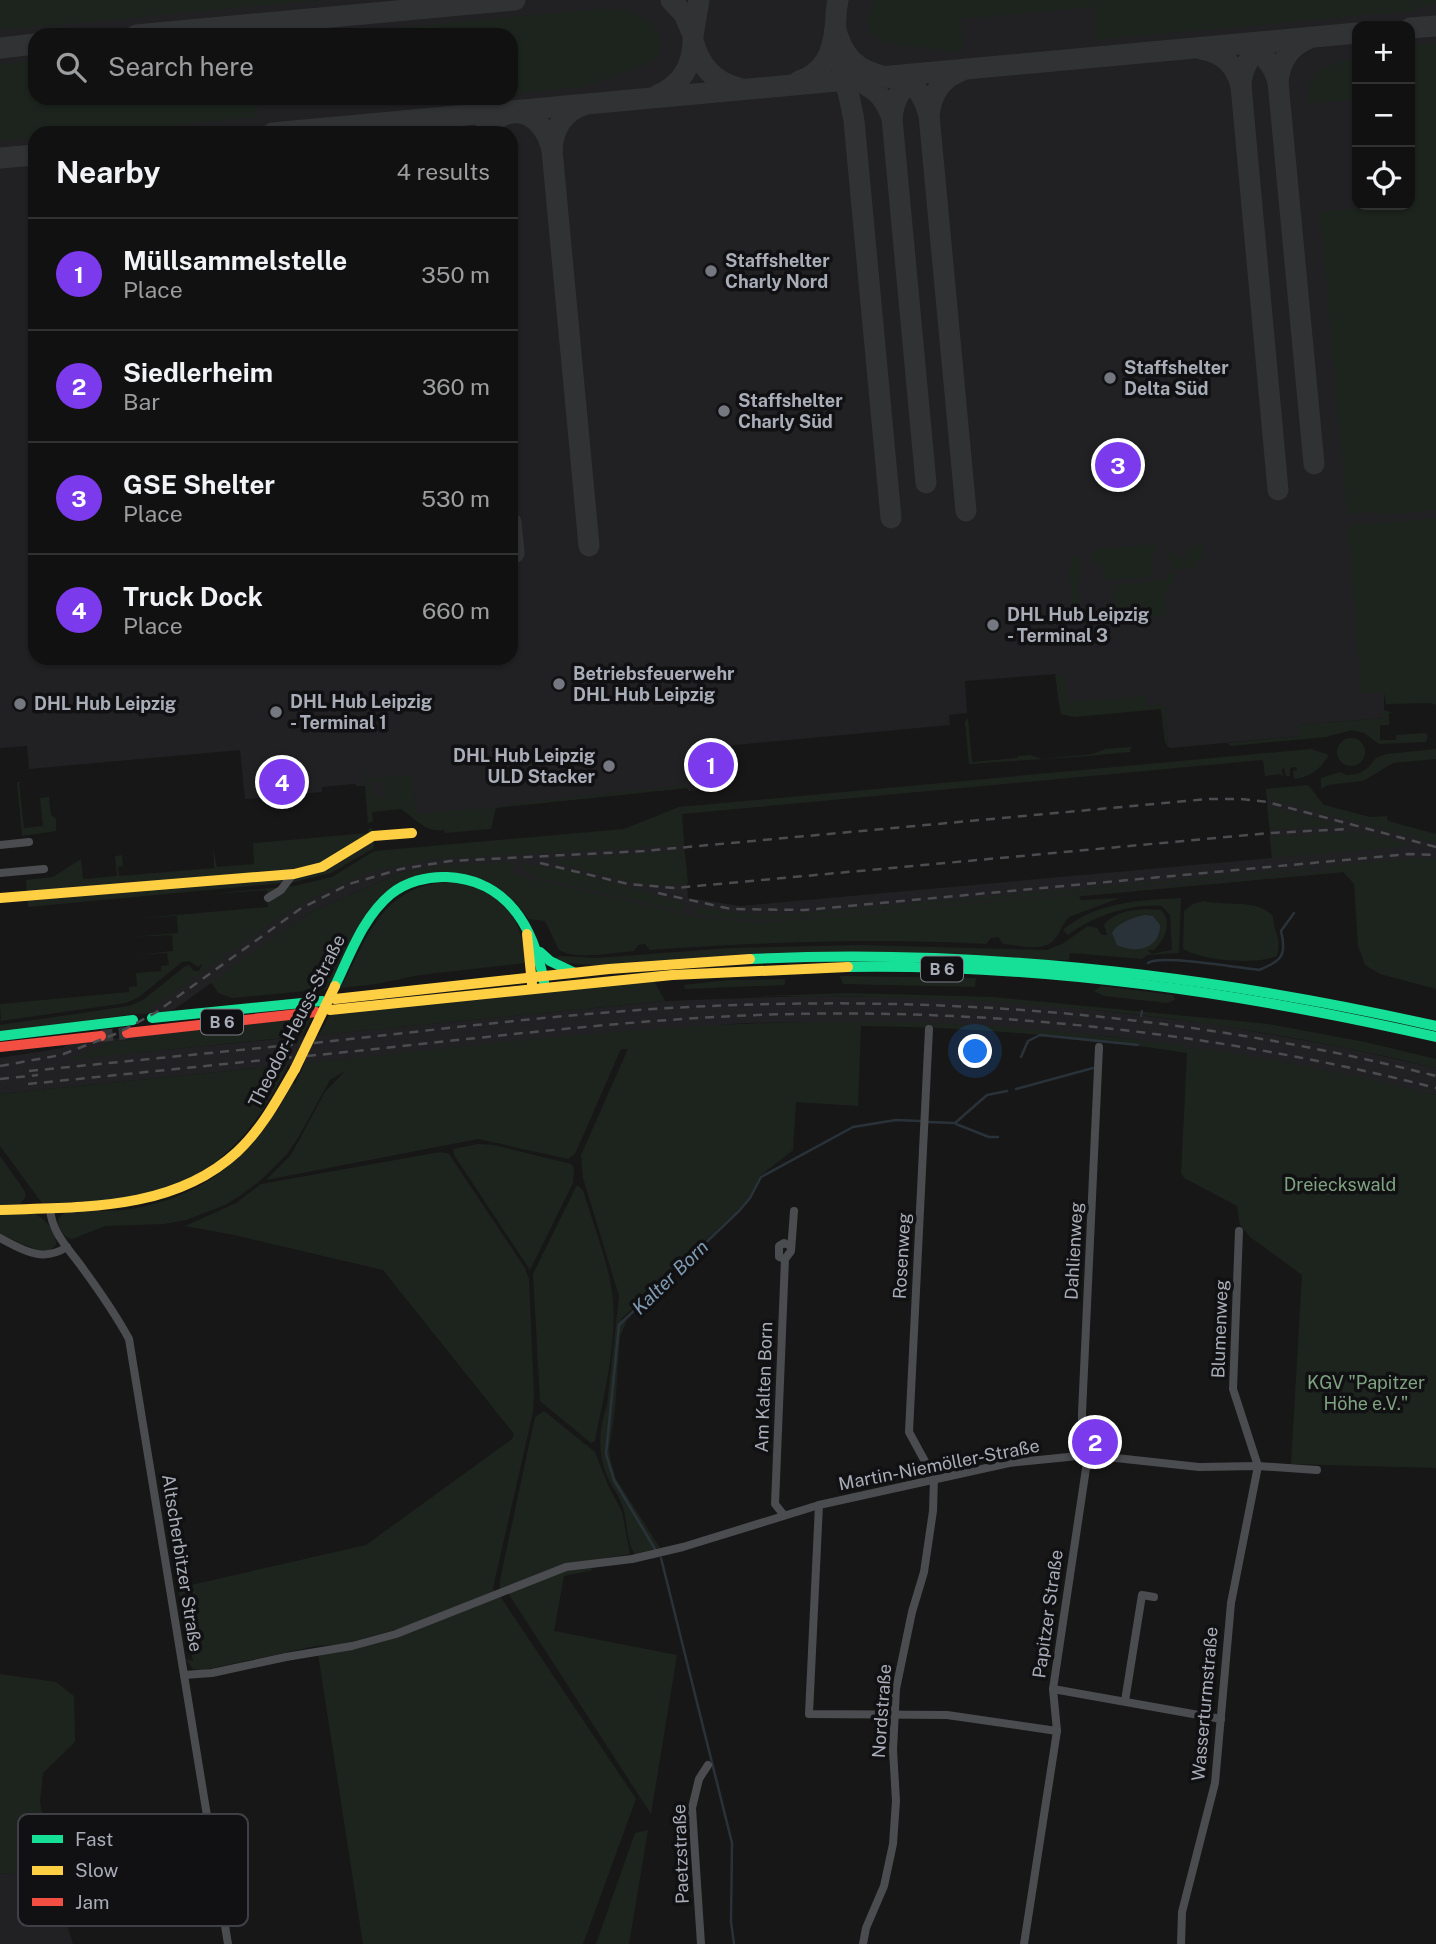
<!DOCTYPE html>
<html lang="en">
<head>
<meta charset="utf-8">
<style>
	:root { --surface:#111; --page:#1a1a1a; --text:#f1f3f6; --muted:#9c9d9f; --line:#303131; --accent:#7c3aed }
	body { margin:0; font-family:"Public Sans",sans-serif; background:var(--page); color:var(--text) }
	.controls { position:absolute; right:21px; top:21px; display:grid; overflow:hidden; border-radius:14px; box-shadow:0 2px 5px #0004 }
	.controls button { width:63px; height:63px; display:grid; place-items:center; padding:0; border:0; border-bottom:2px solid var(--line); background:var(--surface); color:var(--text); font:35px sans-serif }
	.you { position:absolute; left:976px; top:1052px; width:24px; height:24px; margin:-18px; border:5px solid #fff; border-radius:50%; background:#1a73e8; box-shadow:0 0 0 10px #1a73e833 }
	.badge { display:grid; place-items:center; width:46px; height:46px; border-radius:50%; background:var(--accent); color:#fff; font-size:23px; font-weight:700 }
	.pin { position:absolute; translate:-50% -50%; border:4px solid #fff; box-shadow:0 2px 7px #0006 }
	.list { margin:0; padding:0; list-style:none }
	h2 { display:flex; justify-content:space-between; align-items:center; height:91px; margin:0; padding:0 28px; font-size:30px }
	h2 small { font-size:23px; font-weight:400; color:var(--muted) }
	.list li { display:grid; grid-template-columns:46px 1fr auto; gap:21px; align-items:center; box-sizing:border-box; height:112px; padding:0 28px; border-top:2px solid var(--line) }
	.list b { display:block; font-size:26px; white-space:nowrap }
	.list p { margin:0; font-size:23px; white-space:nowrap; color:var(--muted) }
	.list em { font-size:23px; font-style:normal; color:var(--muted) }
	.icon { flex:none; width:38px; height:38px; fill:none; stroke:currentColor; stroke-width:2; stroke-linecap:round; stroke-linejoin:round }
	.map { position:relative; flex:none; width:1436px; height:1944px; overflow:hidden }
	.search { position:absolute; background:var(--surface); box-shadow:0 2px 5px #0004; left:28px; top:28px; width:490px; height:77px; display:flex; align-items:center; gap:18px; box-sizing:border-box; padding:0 24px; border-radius:21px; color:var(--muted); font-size:26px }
	.panel { position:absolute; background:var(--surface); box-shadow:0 2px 5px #0004; left:28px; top:126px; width:490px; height:539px; border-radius:21px }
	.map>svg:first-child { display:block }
	.built { fill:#212123; fill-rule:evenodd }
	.green { fill:#1d241e }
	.water { fill:#2a3239 }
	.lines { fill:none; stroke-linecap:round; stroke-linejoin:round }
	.stream { stroke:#2a3239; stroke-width:2.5 }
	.taxiway { stroke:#313233; stroke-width:21 }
	.primary-tunnel { stroke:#343537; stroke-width:12; stroke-dasharray:12 6; stroke-linecap:butt }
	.street { stroke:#4b4c50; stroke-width:8 }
	.fast { stroke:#16e098; stroke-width:10 }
	.slow { stroke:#ffcf43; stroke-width:10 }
	.jam { stroke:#f24e42; stroke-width:10 }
	.rail { stroke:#4b4c4f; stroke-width:2.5; stroke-dasharray:9 7; stroke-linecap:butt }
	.slow-bridge { stroke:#ffcf43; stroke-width:10 }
	.poi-dot { fill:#757880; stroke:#111113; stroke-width:2.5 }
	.labels { text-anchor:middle; stroke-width:7; stroke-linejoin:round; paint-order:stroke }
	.shield { fill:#111113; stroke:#7b7e86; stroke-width:2 }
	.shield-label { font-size:16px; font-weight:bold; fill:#a8adb8 }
	.poi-label { font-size:18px; font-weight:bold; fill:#a8adb8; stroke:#111113; text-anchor:start }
	.street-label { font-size:18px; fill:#a8adb8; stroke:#111113 }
	.park-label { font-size:18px; fill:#7fa381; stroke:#111113 }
	.water-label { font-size:19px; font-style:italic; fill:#7f9bb3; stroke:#111113 }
	.key { fill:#111113; stroke:#3e4045; stroke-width:2 }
	.key-label { font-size:19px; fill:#a8adb8 }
</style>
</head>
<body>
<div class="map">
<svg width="1436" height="1944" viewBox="0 0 1436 1944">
	<rect width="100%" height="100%" fill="#171717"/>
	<!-- built -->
	<g class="built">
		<path d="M0 0H1436V687L1384 692V718L1299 725V736L1171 748 1168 746 1165 707 1121 709 1059 705 1056 674 965 681 967 713 949 715 950 725 725 746 727 768 696 771 698 790 688 791 687 788 412 816 386 797 373 798 365 786H356L355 784 322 787V792L245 799 240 750 29 769 27 746 0 748ZM1357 26H1410V205H1357ZM35 35H511V98H35ZM35 133H511V658H35Z"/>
		<path d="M1266 789 1301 802 1436 838V867L1420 865 779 924H744L706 921 443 866 402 872 309 913 172 1011 122 1016 139 1013 153 1004 303 899 398 856 683 831 688 898 740 906 1272 858Z"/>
		<path d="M805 996 922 997 1044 1004 1212 1024 1341 1047 1436 1068V1095L1286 1063 1115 1037 933 1023 813 1022 746 1023 585 1035 0 1094V1058L62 1048 68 1044 138 1036V1039L115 1041 73 1059 665 1001Z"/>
		<path d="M50 1870 73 1944H0V1874Z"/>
	</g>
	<!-- green -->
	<g class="green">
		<path d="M0 0H323L0 30Z"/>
		<path d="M876 0H1436V2L1410 11 1097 40 1094 7 961 19 963 52H959L886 43C865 35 863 18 876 0Z"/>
		<path d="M610 8C619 10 629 10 638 15 659 24 670 49 649 64L581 87 511 94V35H320Z"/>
		<path d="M1436 43V510L1378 515 1374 512 1347 514 1320 212 1363 208V205H1410V45Z"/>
		<path d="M1357 58V144L1353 100 1309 104C1305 68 1329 65 1357 58Z"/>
		<path d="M35 61V98H256L257 117 85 133H35V138L0 141V64Z"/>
		<path d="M1436 518V705L1430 703 1386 704 1384 693H1361L1348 526Z"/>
		<path d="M1203 543 1205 556 1202 557 1195 568 1173 570 1174 584 1169 585 1165 595 1167 615 1074 624 1069 568 1072 567 1070 554C1085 558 1080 572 1079 583 1077 592 1080 604 1081 613L1087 618 1112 615C1118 606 1109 594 1116 585L1166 580 1168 573 1172 572 1171 561H1168L1167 551 1171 550 1172 557 1188 556V549Z"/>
		<path d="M1154 544 1159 548 1152 552V577L1116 580 1103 577 1101 562 1090 563 1092 555 1100 549Z"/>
		<path d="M1064 672 1068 702 1122 698 1123 701 1124 697 1146 695 1147 706 1161 704 1165 707 1168 746 1171 748 1168 747 1165 742 1161 709 1074 717 1061 714 1055 675 1064 674Z"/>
		<path d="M1384 710 1393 713H1389V725H1380V740H1396V735L1425 733 1428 735 1426 742 1379 744 1364 733 1352 730 1326 737 1231 746 1228 743 1299 736 1298 725 1384 718Z"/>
		<path d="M968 718 972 762 1017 758 1018 756 1030 755 1042 759 1093 754 1105 749 1131 747 1130 752C1076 758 1023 760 969 764L965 722Z"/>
		<circle cx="1351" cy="752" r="14"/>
		<path d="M1311 749 1329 755C1320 769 1311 777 1294 779L1293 771 1297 770 1296 767 1290 768V776H1286L1284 768 1282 769 1283 777 1280 774 1265 776 1263 760 682 814 684 845 436 859 380 870 355 878 309 899 266 926 147 1012 0 1033V1025L129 1006 143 1000 184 967 189 965 194 971H199L202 964 198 967 189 961 182 962 139 997 126 1003 1 1021 0 1004 129 992V987L137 986 136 973 161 971V966L169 965 167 953 134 955 173 951 172 935 132 937 178 933 177 916 131 919 268 907 267 890 198 895 294 886 332 877 374 851 624 829 679 807Z"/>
		<path d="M1436 749V759L1393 763 1363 781 1328 785 1321 789V778L1340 772 1347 775 1358 774 1368 768 1376 758 1386 754Z"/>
		<path d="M365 764 366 779 409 775 412 777 416 814 517 805 518 803 687 785V788L496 808 491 829 445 833 444 830C424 832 416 819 401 809L372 812 373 822 368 823 365 786 372 785 373 798 386 796 384 782 364 783 363 766Z"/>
		<path d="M17 782H25L19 783 24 828 43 826 40 798 49 797 51 815 56 819V831L22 836Z"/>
		<path d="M1308 785 1324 805 1370 817 1387 816 1388 821 1436 834V843L1298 807 1290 802 1288 804 1267 798 1266 789Z"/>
		<path d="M1267 806 1341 825 1270 830Z"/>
		<path d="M369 828H372L374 848 331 873 294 882 28 907 26 880 53 877 81 859 83 879 117 876 115 856 122 855 123 866 118 867 119 876 214 868 213 847 217 867 254 864 253 843 368 833Z"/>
		<path d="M1354 832 1390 839 1414 846 1272 858 1270 837Z"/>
		<path d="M683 851 685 854 688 883C644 892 591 871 548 860Z"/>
		<path d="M1422 858 1436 859V989L1380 974 1365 965 1358 946 1354 884 1343 872 1079 896 1081 900 1120 898 1069 917C1062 924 1060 934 1053 941 1042 952 1016 945 1003 944L998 937 991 938 986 944C874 938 762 942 650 950L645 944 638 945 634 951C614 953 576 960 559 950L545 921 529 919 514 901 498 888 487 881 460 873 390 890 327 989 232 998 218 993 211 982 309 913 402 872 447 865 513 863 516 864 512 867 511 872 515 875 696 917 764 923 1330 871V869L1316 867 1308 871 786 919H741L697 914 695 907 744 914 785 915Z"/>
		<path d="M520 864 566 870 687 904 681 911 533 876Z"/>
		<path d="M449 882C500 889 522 911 525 963L420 975 376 984 341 988C367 939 381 885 449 882Z"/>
		<path d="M1181 898 1179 953 1147 955 1142 959 1070 953 1069 960 595 965 566 963 555 958 560 956 596 958 730 948 860 945 1047 950 1062 944 1088 926 1097 928 1102 935H1107L1104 925C1116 909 1142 908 1161 910 1173 923 1165 939 1154 950H1148L1151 954 1172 950 1170 915 1162 906C1129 904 1095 915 1068 935L1063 930C1095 902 1141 900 1181 898Z"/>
		<path d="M1204 901C1227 907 1256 898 1273 916 1273 933 1282 935 1277 956 1254 965 1204 961 1183 949L1184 911 1193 904Z"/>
		<path d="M840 976 976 978 975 987 843 984Z"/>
		<path d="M785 979V985L685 989 684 985 729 980Z"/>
		<path d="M654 981 665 1001 319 1035 330 1014Z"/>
		<path d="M1101 986 1173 995 1175 1000 1167 1003 1104 996 1094 991Z"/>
		<path d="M847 993 993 997 1268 1024 1365 1042 1436 1059V1068C1205 1012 970 991 733 997Z"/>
		<path d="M313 1016 302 1036 68 1060 115 1041 138 1039V1036Z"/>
		<path d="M813 1022C854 1022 895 1021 936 1023 1104 1031 1273 1054 1436 1095V1468L1291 1464 1302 1275 1250 1237 1240 1225 1237 1206 1184 1178 1181 1173 1187 1053C1079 1036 970 1027 861 1026L858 1106 796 1102 793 1150 760 1176 749 1198 737 1211 621 1319 627 1320 620 1337 615 1410 609 1450 611 1462 616 1479 660 1548 635 1554C626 1542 628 1525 624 1511 621 1498 612 1487 607 1476 597 1452 599 1429 607 1405L619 1296 583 1178 581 1155 628 1049H621L575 1154 568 1159 478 1139 266 1180 291 1155 325 1092 345 1071 330 1080 298 1138 287 1154 261 1180 241 1195 225 1205 186 1220 164 1224 105 1226 72 1239C63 1238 58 1228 58 1219L64 1213C83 1209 104 1212 123 1210 205 1200 256 1153 293 1083L295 1084 305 1063C474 1046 643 1024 813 1022Z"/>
		<path d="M288 1065C260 1124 218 1175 154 1194 118 1204 78 1202 42 1203L0 1146V1094Z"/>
		<path d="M478 1144 494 1145 571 1164 574 1168 573 1183 530 1270 454 1155 453 1149Z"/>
		<path d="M440 1152 449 1154 525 1268 529 1279 534 1396 533 1412 493 1588 495 1592 398 1629 343 1644 316 1646 203 1670 193 1669 185 1659 193 1661 178 1588 366 1545 512 1439 514 1434 383 1270 234 1235 185 1226 236 1203 261 1184Z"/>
		<path d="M0 1156 24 1190 26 1196 20 1204 0 1206Z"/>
		<path d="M577 1185 583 1190C593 1225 610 1265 613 1301 617 1344 603 1399 595 1441L591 1443 540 1401 533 1274Z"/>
		<path d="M31 1212C44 1217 57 1231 56 1245L50 1250H37L0 1234V1213Z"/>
		<path d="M544 1411 595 1452 608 1485 622 1512 630 1554 563 1565 500 1589V1580L535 1417Z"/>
		<path d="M590 1567 593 1570 564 1576 554 1631 677 1655 651 1814 508 1593 564 1571Z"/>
		<path d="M500 1596 636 1799 583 1944H363L318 1654 352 1648Z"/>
		<path d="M0 1674 56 1682 74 1696 75 1742 43 1773 40 1802 53 1869 50 1870 0 1874Z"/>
		<path d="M648 1830 629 1944H596L635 1833Z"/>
	</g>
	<!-- water -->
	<path class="water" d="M1145 915 1153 916 1160 925C1160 949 1136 954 1117 945L1112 933C1117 923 1134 917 1145 915Z"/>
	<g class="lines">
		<!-- stream -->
		<g class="stream">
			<path d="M1148 963C1160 954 1240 968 1259 970 1282 961 1287 955 1281 931L1294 913"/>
			<path d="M1141 1016 1142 1011"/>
			<path d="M1021 1057 1028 1041 1040 1035 1138 1045"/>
			<path d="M1016 1089 1093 1068"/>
			<path d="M928 1122 955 1123 987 1095 1007 1091"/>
			<path d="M956 1124 989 1137H998"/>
			<path d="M655 1549 614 1480 606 1454 619 1325 739 1211 750 1198 761 1177 853 1127 896 1120 920 1121"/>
			<path d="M661 1558 732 1843 731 1922 734 1944"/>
		</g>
		<!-- taxiway -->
		<g class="taxiway">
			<path d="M671 0 684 14 693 35"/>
			<path d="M838 0C829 43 848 80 854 121L891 518"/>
			<path d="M1410 28 1436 26"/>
			<path d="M136 35 515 0"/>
			<path d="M693 36 699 0"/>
			<path d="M1244 46C1262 51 1273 64 1278 82 1280 62 1290 45 1310 38"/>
			<path d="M0 48 35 44"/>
			<path d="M1201 49C1222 52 1236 65 1241 86 1242 66 1252 50 1271 43"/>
			<path d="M854 78C875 90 883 93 892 118 894 100 902 84 919 76"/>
			<path d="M799 81C825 73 833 51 835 27 843 57 856 71 887 77 899 79 908 82 917 90 924 97 926 106 929 115 932 94 940 79 961 71"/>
			<path d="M1278 82 1314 464"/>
			<path d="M1241 86 1278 490"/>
			<path d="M658 95C681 85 693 65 693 40 699 65 713 82 739 88"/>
			<path d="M929 115 966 511"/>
			<path d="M892 118 926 483"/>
			<path d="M272 133 1357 33"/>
			<path d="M483 133C508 98 543 111 552 150 553 129 564 111 584 105"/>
			<path d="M552 150 589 546"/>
			<path d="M0 158 35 155"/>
			<path d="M511 522 514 553"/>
		</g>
		<!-- primary-tunnel -->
		<path class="primary-tunnel" d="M101 1036 127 1033"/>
		<!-- street -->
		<g class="street">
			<path d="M0 845 29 842"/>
			<path d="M0 873 44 869"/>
			<path d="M268 898 281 890 293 874"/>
			<path d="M50 1209C52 1234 70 1250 84 1270 100 1292 116 1315 129 1339L228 1944"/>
			<path d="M0 1238C23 1250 42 1263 67 1247"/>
			<path d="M785 1259 779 1257V1246L784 1243 791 1246"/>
			<path d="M1088 1455 1082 1448V1413L1099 1047"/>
			<path d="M819 1505 809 1714 947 1715 1057 1731"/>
			<path d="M783 1514 775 1504 785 1259 791 1251 794 1211"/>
			<path d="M184 1675 212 1673 286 1657 352 1646 396 1634 566 1567 632 1559 683 1547 819 1505 1009 1463 1088 1455 1199 1467 1258 1466 1317 1470"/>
			<path d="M1053 1689 1221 1719"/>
			<path d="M1125 1701 1142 1595 1154 1597"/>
			<path d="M701 1944 692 1808 699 1779 708 1765"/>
			<path d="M863 1944 866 1928 884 1886 893 1844 896 1801 893 1750 896 1689 912 1612 924 1572 933 1511 934 1478 909 1432 929 1029"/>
			<path d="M1024 1944 1057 1731 1053 1689 1088 1455"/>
			<path d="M1181 1944 1182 1912 1215 1783 1231 1603 1258 1466 1233 1389 1239 1231"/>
		</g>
		<!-- fast -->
		<g class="fast">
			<path d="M540 952 550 961 573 972"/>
			<path d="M750 959C982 948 1210 975 1436 1026"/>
			<path d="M848 967C1047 964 1243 993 1436 1037"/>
			<path d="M335 986C350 955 363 917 391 894 406 882 427 876 447 877 508 880 534 928 544 982"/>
			<path d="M152 1018 322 1001"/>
			<path d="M0 1036 133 1020"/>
		</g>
		<!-- slow -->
		<g class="slow">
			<path d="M0 898 294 874 322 867 373 836 412 833"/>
			<path d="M527 934 532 984"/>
			<path d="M335 999 609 969 750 959"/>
			<path d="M330 1010 672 975 848 967"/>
			<path d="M0 1210C82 1207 173 1211 237 1152 262 1129 278 1098 295 1069"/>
		</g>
		<!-- jam -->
		<g class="jam">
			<path d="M127 1033 316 1012"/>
			<path d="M0 1047 101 1036"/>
		</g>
		<!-- rail -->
		<g class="rail">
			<path d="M540 863 628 884 675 888 1270 833 1347 829"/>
			<path d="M658 893 731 909 805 910 1409 854 1436 855"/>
			<path d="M314 1043C454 1028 596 1009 738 1005 972 997 1209 1018 1436 1076"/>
			<path d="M307 1056C449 1042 591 1023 734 1016 968 1005 1209 1030 1436 1088"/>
			<path d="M0 1066 61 1055 118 1033 155 1013 300 909 349 884 401 869 450 861 644 851 1208 799H1241L1267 802 1436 847"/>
			<path d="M29 1071 300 1044"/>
			<path d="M0 1079 38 1075"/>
			<path d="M28 1084 294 1057"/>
		</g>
		<!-- slow-bridge -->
		<path class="slow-bridge" d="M295 1069 335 986"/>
	</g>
	<!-- markers -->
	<g class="poi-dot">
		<circle cx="711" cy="271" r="7"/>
		<circle cx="1110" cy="378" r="7"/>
		<circle cx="724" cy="411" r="7"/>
		<circle cx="993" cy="625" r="7"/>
		<circle cx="559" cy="684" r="7"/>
		<circle cx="20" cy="704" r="7"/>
		<circle cx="276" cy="712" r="7"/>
		<circle cx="609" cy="766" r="7"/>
	</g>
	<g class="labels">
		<!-- shield labels -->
		<g class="shield">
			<rect x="921" y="956.5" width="42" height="25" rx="5"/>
			<rect x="201" y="1009.5" width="42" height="25" rx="5"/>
		</g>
		<g class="shield-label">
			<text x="942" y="975">B 6</text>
			<text x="222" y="1028">B 6</text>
		</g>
		<!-- poi labels -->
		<g class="poi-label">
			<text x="725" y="267">Staffshelter<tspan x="725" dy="21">Charly Nord</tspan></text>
			<text x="1124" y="374">Staffshelter<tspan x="1124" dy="21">Delta Süd</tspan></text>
			<text x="738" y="407">Staffshelter<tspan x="738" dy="21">Charly Süd</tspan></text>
			<text x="1007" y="621">DHL Hub Leipzig<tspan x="1007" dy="21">- Terminal 3</tspan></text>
			<text x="573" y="680">Betriebsfeuerwehr<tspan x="573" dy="21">DHL Hub Leipzig</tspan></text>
			<text x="290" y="708">DHL Hub Leipzig<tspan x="290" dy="21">- Terminal 1</tspan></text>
			<text x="34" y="710">DHL Hub Leipzig</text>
			<text x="595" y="762" text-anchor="end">DHL Hub Leipzig<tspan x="595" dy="21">ULD Stacker</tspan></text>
		</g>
		<!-- street labels -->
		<g class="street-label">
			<text transform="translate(297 1021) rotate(-63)" y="6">Theodor-Heuss-Straße</text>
			<text transform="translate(1074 1251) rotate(-87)" y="6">Dahlienweg</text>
			<text transform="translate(902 1256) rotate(-87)" y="6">Rosenweg</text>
			<text transform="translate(1220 1329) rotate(-88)" y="6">Blumenweg</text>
			<text transform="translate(764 1387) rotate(-88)" y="6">Am Kalten Born</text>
			<text transform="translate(939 1465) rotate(-11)" y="6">Martin-Niemöller-Straße</text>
			<text transform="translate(182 1563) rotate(81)" y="6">Altscherbitzer Straße</text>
			<text transform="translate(1048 1614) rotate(-82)" y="6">Papitzer Straße</text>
			<text transform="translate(1205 1704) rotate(-85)" y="6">Wasserturmstraße</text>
			<text transform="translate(882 1711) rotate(-86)" y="6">Nordstraße</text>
			<text transform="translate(681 1854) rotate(-92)" y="6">Paetzstraße</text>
		</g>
		<!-- park labels -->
		<g class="park-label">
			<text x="1340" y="1191">Dreieckswald</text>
			<text x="1366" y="1389">KGV "Papitzer<tspan x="1366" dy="21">Höhe e.V."</tspan></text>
		</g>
		<!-- water labels -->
		<g class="water-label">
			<text transform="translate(670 1277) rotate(-44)" y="7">Kalter Born</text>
		</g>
	</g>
	<!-- legend -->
	<rect x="18" y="1814" width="230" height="112" rx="10" class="key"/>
	<rect x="32" y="1835" width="31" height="8" fill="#16e098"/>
	<rect x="32" y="1866" width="31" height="9" fill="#ffcf43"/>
	<rect x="32" y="1898" width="31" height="8" fill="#f24e42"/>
	<g class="key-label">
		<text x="75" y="1846">Fast</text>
		<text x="75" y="1877">Slow</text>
		<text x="75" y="1909">Jam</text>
	</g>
</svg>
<div class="controls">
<button>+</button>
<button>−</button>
<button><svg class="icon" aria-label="locate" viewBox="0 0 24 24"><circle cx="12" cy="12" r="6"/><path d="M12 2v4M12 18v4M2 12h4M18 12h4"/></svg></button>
</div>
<div class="you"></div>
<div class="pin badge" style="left:711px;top:765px">1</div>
<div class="pin badge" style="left:1095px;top:1442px">2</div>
<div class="pin badge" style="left:1118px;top:465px">3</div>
<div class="pin badge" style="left:282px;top:782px">4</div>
<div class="search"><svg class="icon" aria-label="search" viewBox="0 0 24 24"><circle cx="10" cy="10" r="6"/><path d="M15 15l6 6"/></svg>Search here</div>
<section class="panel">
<h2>Nearby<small>4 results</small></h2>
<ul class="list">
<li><span class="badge">1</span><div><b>Müllsammelstelle</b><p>Place</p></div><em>350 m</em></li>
<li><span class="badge">2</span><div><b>Siedlerheim</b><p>Bar</p></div><em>360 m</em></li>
<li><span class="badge">3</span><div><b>GSE Shelter</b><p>Place</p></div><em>530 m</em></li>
<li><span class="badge">4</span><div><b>Truck Dock</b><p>Place</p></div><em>660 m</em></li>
</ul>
</section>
</div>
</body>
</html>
